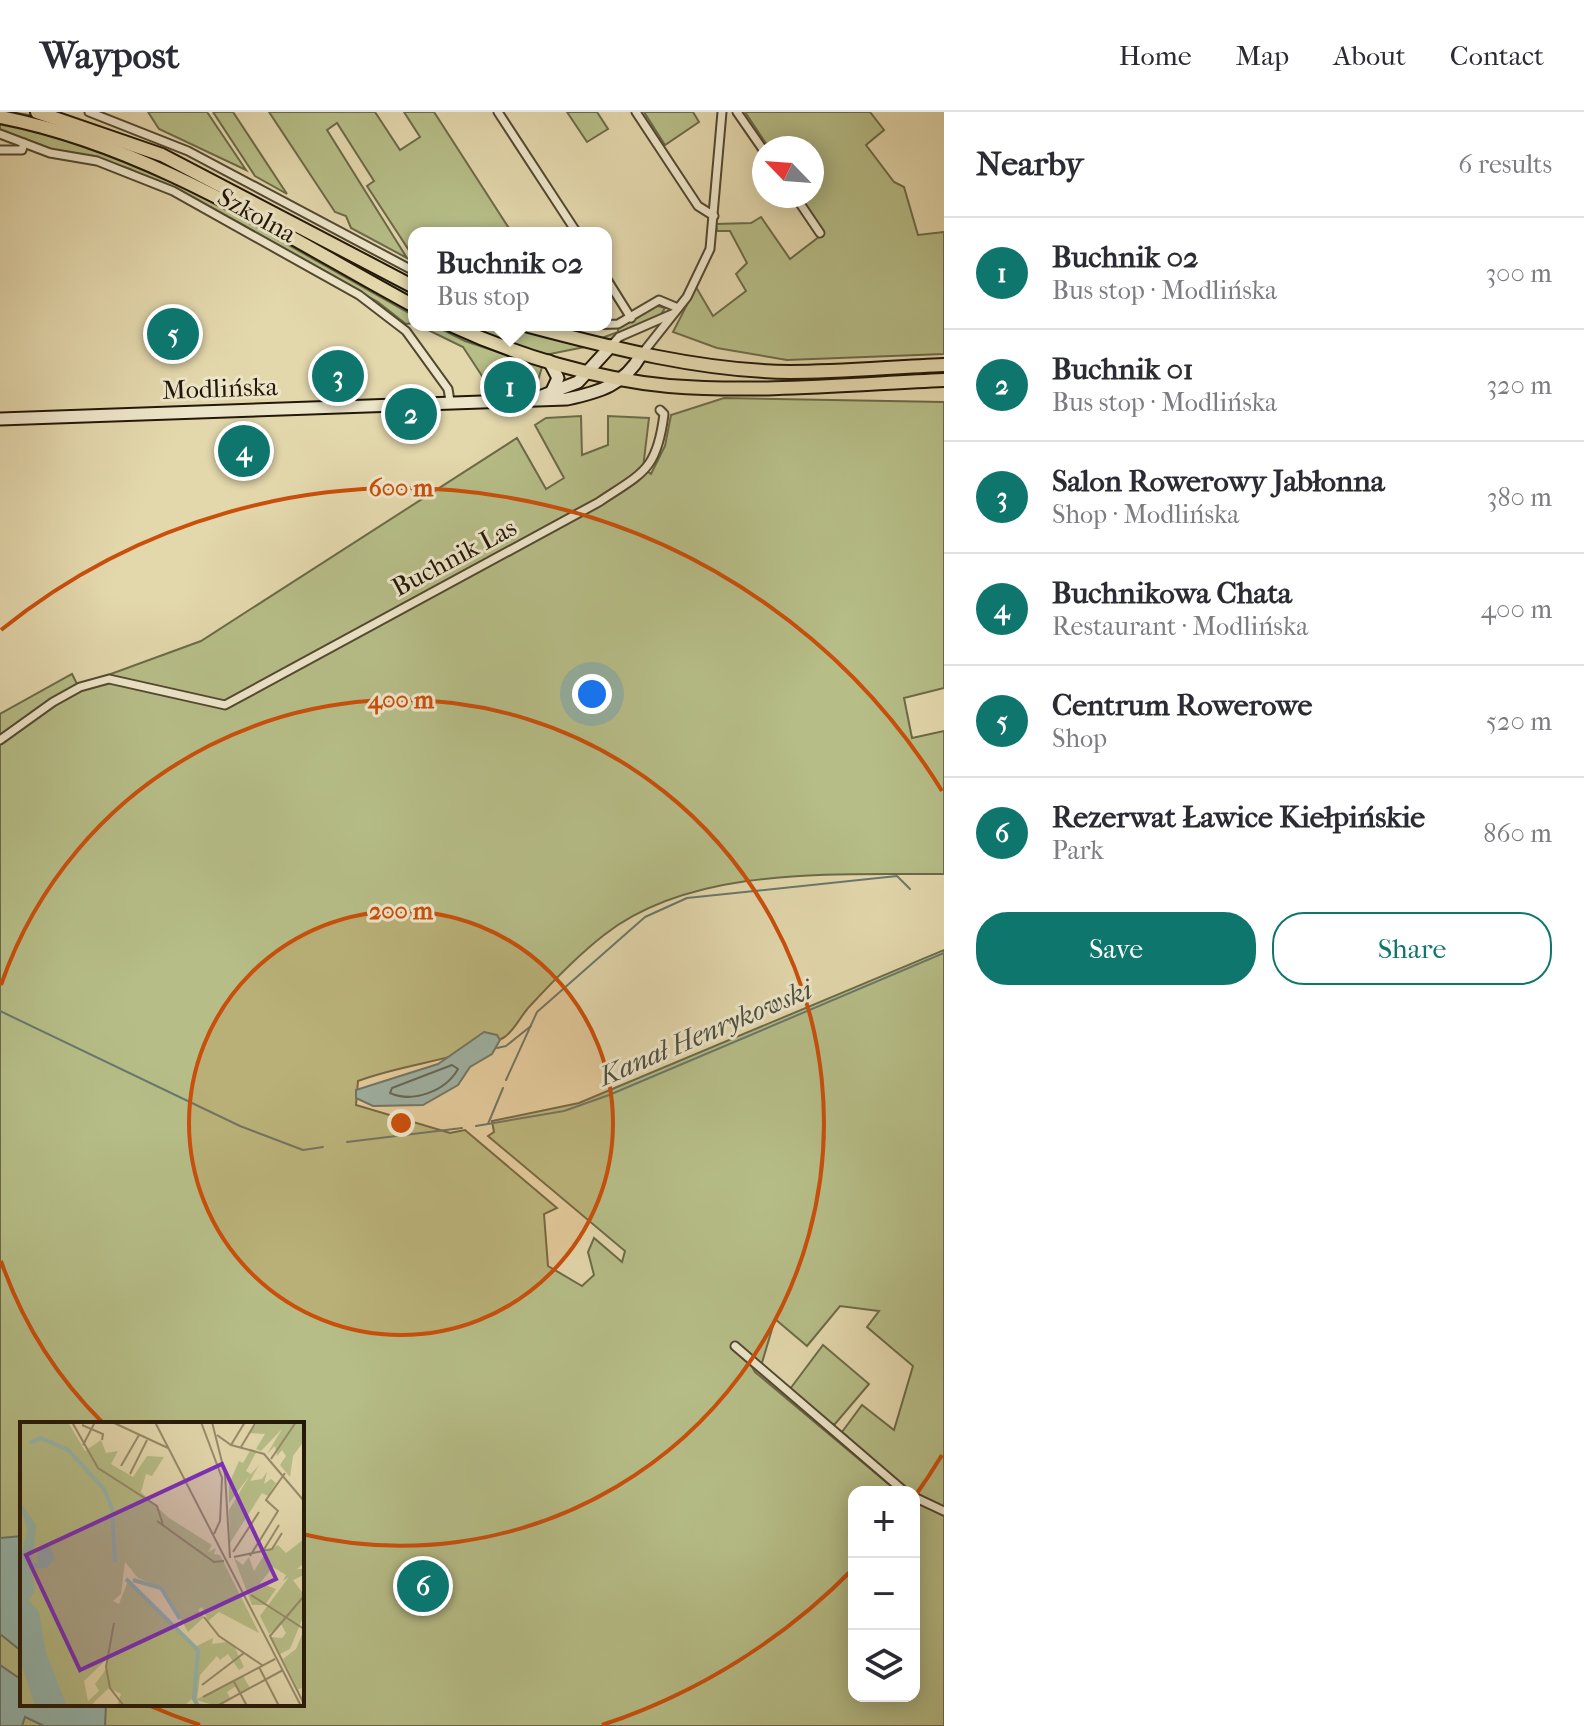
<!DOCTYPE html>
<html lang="en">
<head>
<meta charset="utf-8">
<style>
	:root { --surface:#fff; --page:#f2f2f3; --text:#2b2b33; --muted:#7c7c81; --line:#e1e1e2; --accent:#0f766e }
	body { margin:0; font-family:"IM FELL French Canon",serif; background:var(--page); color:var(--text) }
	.controls { position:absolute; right:24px; bottom:24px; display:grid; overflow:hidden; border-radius:16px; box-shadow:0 4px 20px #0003 }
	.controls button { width:72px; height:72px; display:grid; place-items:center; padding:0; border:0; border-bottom:2px solid var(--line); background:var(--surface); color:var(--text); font:40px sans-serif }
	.compass { position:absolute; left:752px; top:24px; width:72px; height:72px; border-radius:50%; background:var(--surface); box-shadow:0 4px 20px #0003; rotate:295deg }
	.you { position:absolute; left:592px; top:582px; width:28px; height:28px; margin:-20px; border:6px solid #fff; border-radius:50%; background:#1a73e8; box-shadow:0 0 0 12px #1a73e833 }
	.badge { display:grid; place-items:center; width:52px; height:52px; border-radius:50%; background:var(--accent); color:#fff; font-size:26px; font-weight:700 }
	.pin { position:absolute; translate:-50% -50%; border:4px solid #fff; box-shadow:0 2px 8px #0006 }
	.popup { position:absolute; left:408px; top:115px; width:204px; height:104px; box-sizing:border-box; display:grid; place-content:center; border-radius:16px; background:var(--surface); filter:drop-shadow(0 2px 6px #0005); font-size:26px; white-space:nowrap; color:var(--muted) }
	.popup b { font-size:30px; color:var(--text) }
	.popup::after { content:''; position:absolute; left:50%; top:100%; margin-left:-16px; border:16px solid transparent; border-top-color:var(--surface) }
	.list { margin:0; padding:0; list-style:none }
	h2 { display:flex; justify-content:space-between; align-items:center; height:104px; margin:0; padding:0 32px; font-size:34px }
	h2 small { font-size:26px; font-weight:400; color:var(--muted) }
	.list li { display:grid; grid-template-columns:52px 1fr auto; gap:24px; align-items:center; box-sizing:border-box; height:112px; padding:0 32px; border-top:2px solid var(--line) }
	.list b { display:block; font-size:30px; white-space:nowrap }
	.list p { margin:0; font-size:26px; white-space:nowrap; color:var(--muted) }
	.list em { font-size:26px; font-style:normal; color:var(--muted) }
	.actions { display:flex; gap:16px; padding:24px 32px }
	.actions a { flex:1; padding:18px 0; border:2px solid var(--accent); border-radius:32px; text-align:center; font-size:28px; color:var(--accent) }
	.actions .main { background:var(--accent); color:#fff }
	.icon { flex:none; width:44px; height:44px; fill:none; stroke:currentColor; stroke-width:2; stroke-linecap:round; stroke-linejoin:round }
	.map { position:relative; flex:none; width:944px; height:1614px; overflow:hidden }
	header { display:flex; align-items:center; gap:48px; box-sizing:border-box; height:112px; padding:0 40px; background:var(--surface); border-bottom:2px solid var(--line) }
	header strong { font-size:38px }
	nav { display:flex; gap:44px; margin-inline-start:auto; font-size:28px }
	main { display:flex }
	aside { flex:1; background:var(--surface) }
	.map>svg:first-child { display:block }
	.green { fill:#b6bd87; stroke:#6c6a48; stroke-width:2; fill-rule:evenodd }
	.water { fill:#96b8b0; stroke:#68786d; stroke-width:2 }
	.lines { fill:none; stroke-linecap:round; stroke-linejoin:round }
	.shore { stroke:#5c685c; stroke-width:2 }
	.stream { stroke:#68786d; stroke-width:2 }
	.street-casing { stroke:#534831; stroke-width:11 }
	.secondary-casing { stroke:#231808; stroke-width:15 }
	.primary-casing { stroke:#231808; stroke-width:16 }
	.street { stroke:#ede5c9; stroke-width:7 }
	.secondary { stroke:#ede5c9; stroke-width:11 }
	.primary { stroke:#e3d7ac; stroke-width:12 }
	.ring { fill:none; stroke:#ca4f0b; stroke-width:4 }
	.labels { text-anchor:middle; stroke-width:6; stroke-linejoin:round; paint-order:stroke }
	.street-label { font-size:26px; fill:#231808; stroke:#ede5c9 }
	.water-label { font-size:28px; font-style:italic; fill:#4b5043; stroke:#ede5c9 }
	.inset-river { fill:none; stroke:#96b8b0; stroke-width:4 }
	.inset-road { fill:none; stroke:#968b6a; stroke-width:2 }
	.view { fill:#7b2cbf; fill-opacity:0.15; stroke:#7b2cbf; stroke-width:4 }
	.inset-edge { fill:none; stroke:#231808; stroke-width:4 }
	.centre { fill:#ca4f0b; stroke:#ede5c9; stroke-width:4 }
	.ring-label { font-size:24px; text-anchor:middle; font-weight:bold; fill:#ca4f0b; stroke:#ede5c9; stroke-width:6; stroke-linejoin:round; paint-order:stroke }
</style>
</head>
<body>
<header>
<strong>Waypost</strong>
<nav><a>Home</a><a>Map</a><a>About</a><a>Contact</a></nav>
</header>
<main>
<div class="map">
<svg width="944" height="1614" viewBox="0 0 944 1614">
	<rect width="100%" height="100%" fill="#e3d7ac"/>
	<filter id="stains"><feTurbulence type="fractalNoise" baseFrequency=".0025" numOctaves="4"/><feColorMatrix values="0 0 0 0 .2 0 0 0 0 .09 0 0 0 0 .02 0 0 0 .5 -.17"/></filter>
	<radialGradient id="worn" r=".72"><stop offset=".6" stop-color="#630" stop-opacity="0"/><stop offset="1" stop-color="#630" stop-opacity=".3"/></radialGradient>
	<!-- green -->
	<g class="green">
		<path d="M0 0C35 0 68 14 100 26 209 66 311 126 414 179V189L207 74Z"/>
		<path d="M148 0H207L246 58 159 17Z"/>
		<path d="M213 0H233L287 82 255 64Z"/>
		<path d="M269 0H375L400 38 420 25 404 0H434L512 121H414V146L367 74 374 69 337 11 327 18 407 146 351 116 346 104 335 100Z"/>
		<path d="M567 0H597L608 17 587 30Z"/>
		<path d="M644 0H693L699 10 665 33Z"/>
		<path d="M745 0H870L884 18 866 33 894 70 904 75 918 123 944 120V242L787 248 717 236 673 220 696 175 713 204 746 179 736 162 747 151 730 119H717L716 112 751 111 761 105 790 147 824 121 800 84H812V36H769Z"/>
		<path d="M0 10 91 34 179 71 414 204V211L406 212 378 190 251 119 130 57 93 45 45 36 0 19Z"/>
		<path d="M654 193 665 196 660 204 609 229 599 227 618 220V216Z"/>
		<path d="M418 213H433L465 229 542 255 537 272 488 273 463 235Z"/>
		<path d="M462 213H506L590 234 545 243Z"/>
		<path d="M724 286 944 290V576L904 586 912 626 944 619V762C836 763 693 753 604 823 577 844 553 869 530 894 521 903 513 921 503 926 457 949 406 951 358 969L356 993 450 1021 465 1018 557 1096 544 1102 548 1154 582 1174 594 1163 588 1140 594 1126 622 1150 625 1139 488 1024 494 1020 492 1009 579 991 944 838V1396L905 1375 842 1320 862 1293 894 1318 913 1254 867 1215 879 1199 840 1194 807 1234 775 1207 761 1254 737 1233 731 1236 751 1253 755 1260 898 1380H854V1584H914V1389L944 1404V1614H0V602L72 562 78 574 201 529 517 326 546 377 564 366 535 313 546 306 581 304 582 343 608 333V304L649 306 643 356 651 362 665 334 671 303ZM22 1312H302V1592H22Z"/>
		<path d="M823 1233 869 1272 835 1312H831L790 1277Z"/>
	</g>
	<!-- water -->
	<g class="water">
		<path d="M484 920 497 923 500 928 492 942 470 955 458 973 423 993 373 994 356 986V978L438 952Z"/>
		<path d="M22 1424V1537L20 1538 0 1522V1426Z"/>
		<path d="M0 1553 22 1568V1592H106L105 1614H44L25 1605 22 1614H0Z"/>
	</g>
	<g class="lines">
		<!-- shore -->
		<path class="shore" d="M452 953 458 957C445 980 412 991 390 981L392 976Z"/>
		<!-- stream -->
		<g class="stream">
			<path d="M0 899 240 1014 303 1038 323 1035"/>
			<path d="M497 936 506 934 531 914"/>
			<path d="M506 968 537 900 645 805 687 786 897 764 910 777"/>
			<path d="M488 1012 503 976"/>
			<path d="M476 1014 564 999 609 983 944 841"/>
			<path d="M347 1030 462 1016"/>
		</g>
		<defs>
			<g id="street">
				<path d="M89 0 188 39 414 159"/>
				<path d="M498 0 577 121"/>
				<path d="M636 0 698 94 714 104"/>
				<path d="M737 0 764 39"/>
				<path d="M0 22 50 41 97 49 173 79 359 183 406 219 448 277 450 289"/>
				<path d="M0 38H22L24 31"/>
				<path d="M795 84 820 121"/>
				<path d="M606 166 631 206"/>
				<path d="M586 213 618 212 659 188 678 196"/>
				<path d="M611 234 619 225 672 202"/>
				<path d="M641 243 687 185 710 137 722 0"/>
				<path d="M0 628 53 590 80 575 109 567 225 593 599 390C644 360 657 358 664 302L660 298"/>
				<path d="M735 1234 905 1380"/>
				<path d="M914 1385 944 1399"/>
			</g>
			<g id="secondary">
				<path d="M549 249 558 266 551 281"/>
				<path d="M542 284 578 270 611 234"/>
				<path d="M0 307 567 287C600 280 624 273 641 243"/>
			</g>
			<g id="primary">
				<path d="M37 0 162 43 414 175"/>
				<path d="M0 5C150 34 281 122 414 194"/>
				<path d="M451 213C518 244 595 267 669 274 760 281 853 272 944 268"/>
				<path d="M525 213C612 236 700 259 790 260 841 260 893 255 944 253"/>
			</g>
		</defs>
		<!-- street casing -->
		<use href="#street" class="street-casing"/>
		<!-- secondary casing -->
		<use href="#secondary" class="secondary-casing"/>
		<!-- primary casing -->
		<use href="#primary" class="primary-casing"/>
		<!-- street -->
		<use href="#street" class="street"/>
		<!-- secondary -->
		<use href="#secondary" class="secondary"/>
		<!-- primary -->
		<use href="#primary" class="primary"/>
	</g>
	<!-- distance rings -->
	<circle cx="401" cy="1011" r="212" fill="#ca4f0b" fill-opacity=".12"/>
	<g class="ring">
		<circle cx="401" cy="1011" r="212"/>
		<path d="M102 1310A423 423 0 0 1 1 1149M1 873A423 423 0 1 1 302 1422"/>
		<path d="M942 1343A635 635 0 0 1 915 1384M854 1456A635 635 0 0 1 602 1613M200 1613A635 635 0 0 1 148 1593M1 518A635 635 0 0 1 942 679"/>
	</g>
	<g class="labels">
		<!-- street labels -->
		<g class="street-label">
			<text transform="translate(257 103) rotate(29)" y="9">Szkolna</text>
			<text transform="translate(220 276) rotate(-2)" y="9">Modlińska</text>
			<text transform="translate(454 445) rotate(-28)" y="9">Buchnik Las</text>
		</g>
		<!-- water labels -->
		<g class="water-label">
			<text transform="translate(705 920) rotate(-23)" y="10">Kanał Henrykowski</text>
		</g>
	</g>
	<!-- overview -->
	<g transform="translate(20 1310)">
		<rect width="284" height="284" fill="#e3d7ac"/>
		<path d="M0 0H48L65 29 81 18 86 31 98 29 91 42 113 55 127 34 144 35 132 54 126 52 121 70 149 96 192 123 188 130 196 126 194 132 200 133 239 211 199 190 188 199 182 185 178 188 184 195 168 210 144 167 118 156 105 140 101 172 93 179 99 182 108 159 175 225 193 216 192 222 207 220 215 226 224 245 219 248 208 232 200 238 197 234 180 253 177 277 223 254 230 266 221 271 216 264 207 270 210 276 196 284 177 278 179 284 173 276 164 284H97L101 272 89 266 73 281 75 284H0ZM86 238 87 246 75 262 79 269 68 279 64 259ZM238 0H283L284 19 273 34 270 55 260 43 266 34 262 28 257 34 255 24 247 32 262 7 241 29 236 27 245 12 230 11ZM231 27 237 29 226 49 231 52 239 43 230 59 242 57 247 50 244 62 251 57 256 61 248 74 242 71 210 121 209 88 230 53 209 81V62L219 39 223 41ZM284 117V141L277 147H284V153L273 158 284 173V193L270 227 260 232 251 215 262 216 266 211 261 202 249 212 240 194 269 155 263 159 266 153 253 145 240 161 256 167 245 183H232L214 136 223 143 229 135 234 149 246 130 258 123 266 131ZM284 208V266L278 267 263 237 276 227Z" fill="#b6bd87" fill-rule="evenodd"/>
		<path d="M0 79 16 103 12 140 17 141 18 127 28 121 35 136 27 146H11L15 169 9 178 19 190 26 231 47 284H15L0 238V139L7 108Z" fill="#96b8b0"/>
		<path class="inset-river" d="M10 21 21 16 48 28 84 67 92 86 95 140M106 157 178 228 174 277 178 284M113 158 141 166 160 197"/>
		<path class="inset-road" d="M52 0 78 46 137 84 143 103M92 0 148 26M135 0 281 284M181 0 202 56 200 99 194 112M192 0 205 52 210 136M62 3 83 12 82 18M197 13 211 23 244 32 284 79M63 23 75 0M211 23 225 0M221 25 236 0M251 37 276 0M101 44 119 13M110 52 127 18M137 99 194 140 204 139M243 129 259 103M213 130 239 90M230 134 258 89 246 78 265 51M214 135 252 127 262 111M231 173 284 207M284 174 250 214 284 282M184 195 199 214 242 243M94 201 86 245 90 266 104 284M239 245 259 284M213 258 227 284M182 263 224 231M183 275 255 237M197 284 263 248"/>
		<path class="view" d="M202 42 256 157 60 248 6 133Z"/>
		<rect width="284" height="284" class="inset-edge"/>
	</g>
	<circle cx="401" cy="1011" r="12" class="centre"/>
	<g class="ring-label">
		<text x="401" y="384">600 m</text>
		<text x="401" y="596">400 m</text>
		<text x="401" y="807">200 m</text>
	</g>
	<rect width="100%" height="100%" filter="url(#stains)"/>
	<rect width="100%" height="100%" fill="url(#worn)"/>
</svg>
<div class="controls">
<button>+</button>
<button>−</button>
<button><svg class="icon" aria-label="layers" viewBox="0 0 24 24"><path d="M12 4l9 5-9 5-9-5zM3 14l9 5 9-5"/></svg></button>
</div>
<svg class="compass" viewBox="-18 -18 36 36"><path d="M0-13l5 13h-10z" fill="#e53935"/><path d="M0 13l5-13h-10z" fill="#7c7c81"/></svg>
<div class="you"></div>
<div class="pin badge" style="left:510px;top:275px">1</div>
<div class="popup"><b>Buchnik 02</b>Bus stop</div>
<div class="pin badge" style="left:411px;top:302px">2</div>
<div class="pin badge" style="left:338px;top:264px">3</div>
<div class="pin badge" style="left:244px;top:339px">4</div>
<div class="pin badge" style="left:173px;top:222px">5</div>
<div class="pin badge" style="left:423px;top:1474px">6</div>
</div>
<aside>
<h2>Nearby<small>6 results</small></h2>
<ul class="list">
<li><span class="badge">1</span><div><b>Buchnik 02</b><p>Bus stop · Modlińska</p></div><em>300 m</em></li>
<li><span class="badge">2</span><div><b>Buchnik 01</b><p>Bus stop · Modlińska</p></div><em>320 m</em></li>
<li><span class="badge">3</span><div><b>Salon Rowerowy Jabłonna</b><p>Shop · Modlińska</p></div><em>380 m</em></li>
<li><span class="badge">4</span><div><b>Buchnikowa Chata</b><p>Restaurant · Modlińska</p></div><em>400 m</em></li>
<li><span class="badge">5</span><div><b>Centrum Rowerowe</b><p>Shop</p></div><em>520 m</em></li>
<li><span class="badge">6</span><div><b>Rezerwat Ławice Kiełpińskie</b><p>Park</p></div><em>860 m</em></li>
</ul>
<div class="actions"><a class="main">Save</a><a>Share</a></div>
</aside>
</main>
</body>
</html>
